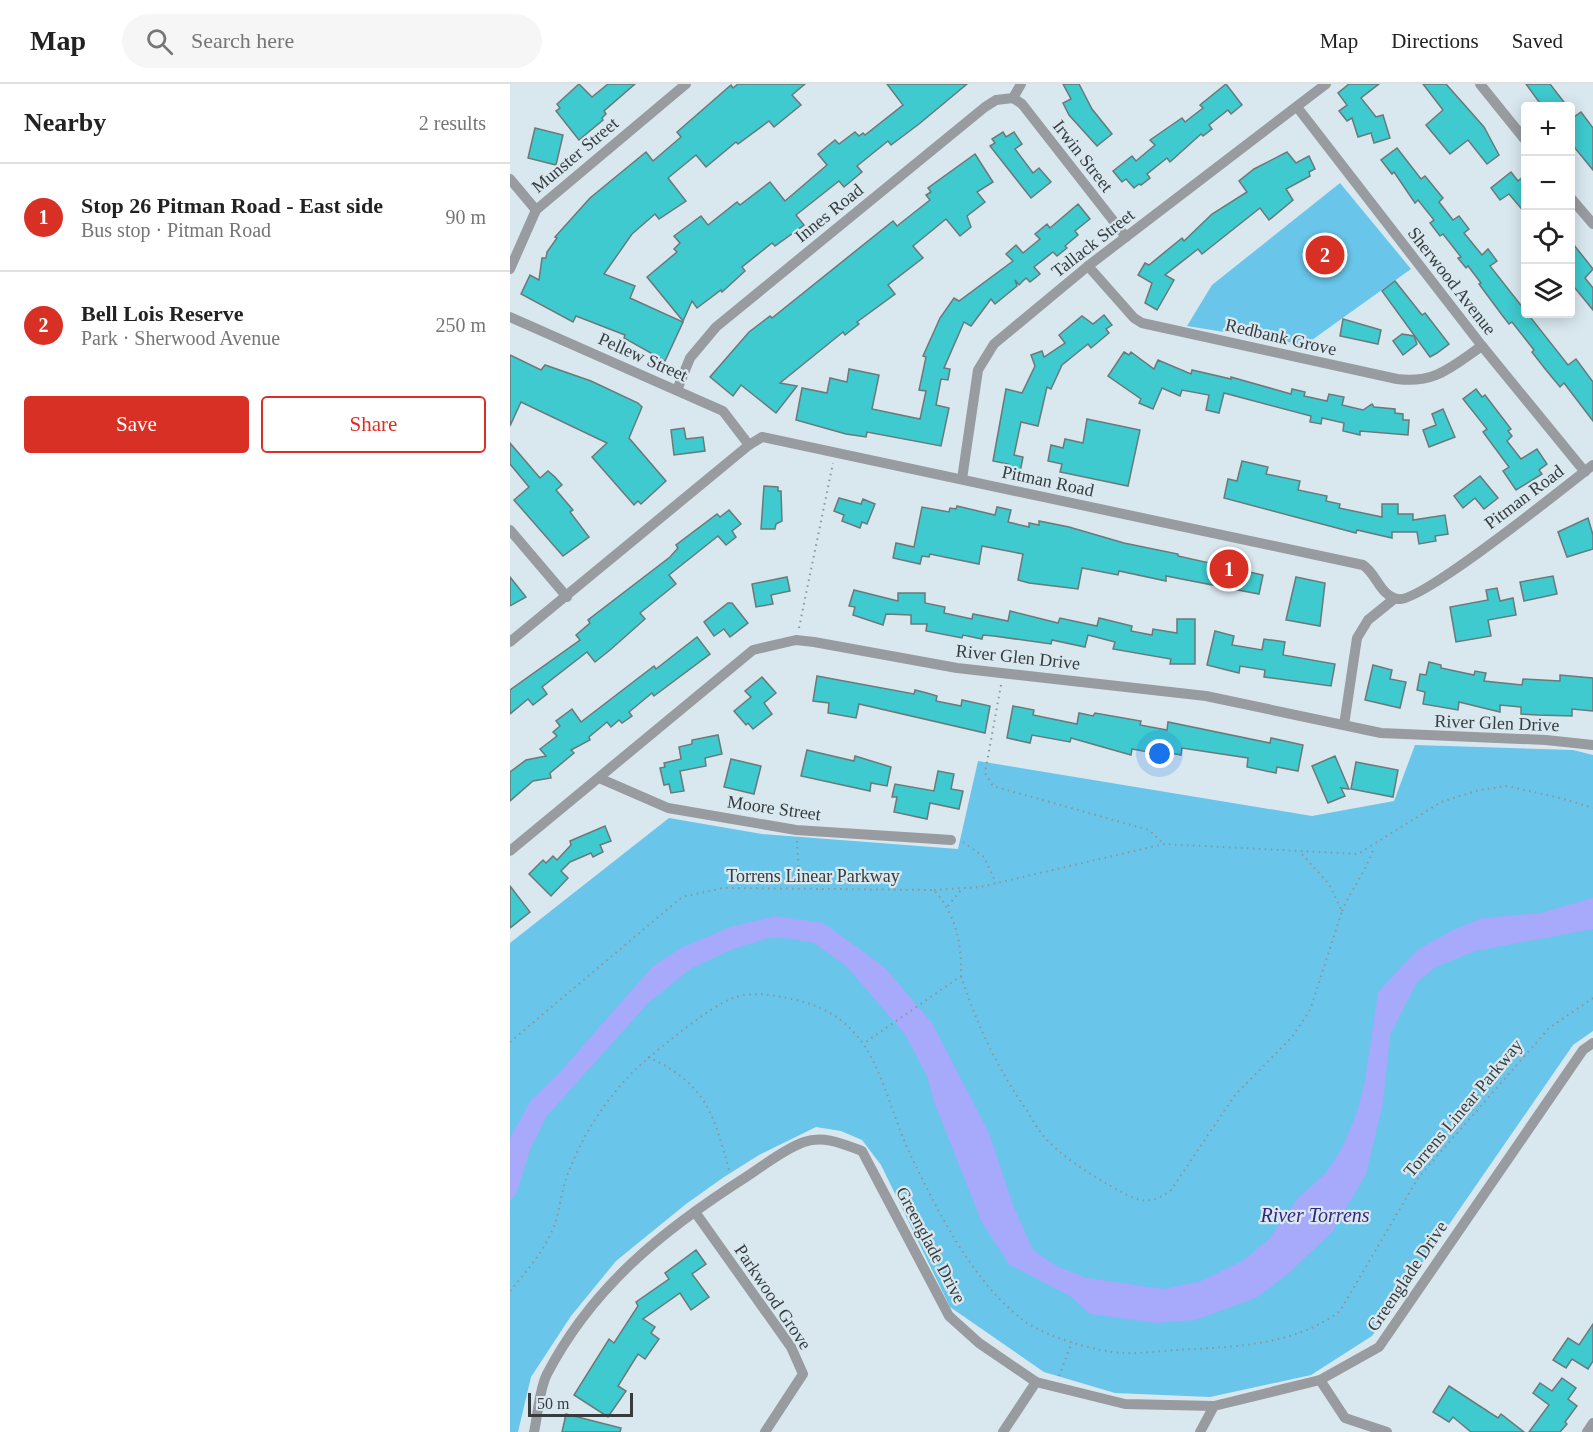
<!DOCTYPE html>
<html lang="en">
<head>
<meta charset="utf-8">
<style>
	:root { --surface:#fff; --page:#f6f6f6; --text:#222; --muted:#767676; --line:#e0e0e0; --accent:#d93025 }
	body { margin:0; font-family:"Times New Roman",serif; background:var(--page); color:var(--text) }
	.controls { position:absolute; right:18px; top:18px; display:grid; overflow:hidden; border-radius:6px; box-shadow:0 3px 15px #0003 }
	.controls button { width:54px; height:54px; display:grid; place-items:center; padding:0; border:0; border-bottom:2px solid var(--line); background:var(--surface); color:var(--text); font:30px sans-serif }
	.scale { position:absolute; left:18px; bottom:15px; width:105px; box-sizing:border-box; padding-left:6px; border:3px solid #363c3e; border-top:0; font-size:16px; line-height:21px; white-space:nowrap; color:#363c3e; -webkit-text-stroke:4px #d9e8ef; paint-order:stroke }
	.you { position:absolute; left:650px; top:670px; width:21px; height:21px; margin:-15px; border:4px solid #fff; border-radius:50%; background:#1a73e8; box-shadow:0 0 0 9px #1a73e833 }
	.badge { display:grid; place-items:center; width:39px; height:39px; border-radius:50%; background:var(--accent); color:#fff; font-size:20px; font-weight:700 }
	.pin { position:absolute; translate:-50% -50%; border:3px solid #fff; box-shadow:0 2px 6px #0006 }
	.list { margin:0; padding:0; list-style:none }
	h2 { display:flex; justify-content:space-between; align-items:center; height:78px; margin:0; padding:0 24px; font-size:26px }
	h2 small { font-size:20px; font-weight:400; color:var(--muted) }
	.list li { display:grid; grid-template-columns:39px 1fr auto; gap:18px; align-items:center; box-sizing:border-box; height:108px; padding:0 24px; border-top:2px solid var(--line) }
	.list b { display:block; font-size:22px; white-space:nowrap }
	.list p { margin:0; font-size:20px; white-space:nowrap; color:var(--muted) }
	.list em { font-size:20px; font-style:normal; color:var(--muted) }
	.actions { display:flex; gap:12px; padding:18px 24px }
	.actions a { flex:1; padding:14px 0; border:2px solid var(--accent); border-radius:6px; text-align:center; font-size:21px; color:var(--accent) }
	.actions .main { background:var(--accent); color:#fff }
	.icon { flex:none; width:33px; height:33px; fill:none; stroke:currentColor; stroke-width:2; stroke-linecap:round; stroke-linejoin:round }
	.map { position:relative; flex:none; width:1083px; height:1348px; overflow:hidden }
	header { display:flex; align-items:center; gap:36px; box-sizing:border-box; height:84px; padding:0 30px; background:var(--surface); border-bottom:2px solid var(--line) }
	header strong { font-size:28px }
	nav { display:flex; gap:33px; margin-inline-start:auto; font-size:21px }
	.search { width:420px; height:54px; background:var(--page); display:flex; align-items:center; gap:15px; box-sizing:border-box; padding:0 21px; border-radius:33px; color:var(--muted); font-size:22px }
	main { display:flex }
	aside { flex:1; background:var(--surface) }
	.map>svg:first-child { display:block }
	.green { fill:#69c5ea }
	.water { fill:#a7a9fb }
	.building { fill:#3ecace; stroke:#6a797a; stroke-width:1.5 }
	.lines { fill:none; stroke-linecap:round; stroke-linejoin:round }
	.path { stroke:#8b959a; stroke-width:2; stroke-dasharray:1.5 4.5; stroke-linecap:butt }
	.minor { stroke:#989ba0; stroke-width:10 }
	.labels { text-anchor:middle; stroke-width:4.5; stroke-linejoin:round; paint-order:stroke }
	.street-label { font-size:18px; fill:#363c3e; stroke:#d9e8ef }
	.water-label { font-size:20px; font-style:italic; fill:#332580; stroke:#d9e8ef }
</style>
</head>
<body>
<header>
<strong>Map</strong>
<div class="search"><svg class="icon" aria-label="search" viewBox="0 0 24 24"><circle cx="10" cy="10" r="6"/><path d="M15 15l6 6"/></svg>Search here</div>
<nav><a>Map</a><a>Directions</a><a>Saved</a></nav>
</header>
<main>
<aside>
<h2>Nearby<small>2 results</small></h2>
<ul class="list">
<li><span class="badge">1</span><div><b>Stop 26 Pitman Road - East side</b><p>Bus stop · Pitman Road</p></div><em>90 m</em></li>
<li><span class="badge">2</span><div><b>Bell Lois Reserve</b><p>Park · Sherwood Avenue</p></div><em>250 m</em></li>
</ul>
<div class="actions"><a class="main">Save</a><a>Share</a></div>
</aside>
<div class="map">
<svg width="1083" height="1348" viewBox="0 0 1083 1348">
	<rect width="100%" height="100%" fill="#d9e8ef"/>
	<!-- green -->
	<g class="green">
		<path d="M830 99 901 185 795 261 677 242 702 201Z"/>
		<path d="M905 661 1063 666 1083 671V947L1063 961 862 1252 801 1291 700 1313 605 1309 534 1288 440 1223 371 1081 352 1056 331 1047 306 1043 249 1071 214 1093 176 1120 106 1177 61 1232 21 1293 8 1348H0V859L159 734 252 750 448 765 468 677 802 732 884 717Z"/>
	</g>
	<!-- water -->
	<path class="water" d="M1083 814V845L965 867 926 883 907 898 880 951 873 1019 856 1090 822 1148 779 1189 746 1214 685 1236 646 1239 580 1230 560 1212 500 1181 472 1139 424 1018 417 992 395 950 336 882 304 859 283 855 262 853 223 865 182 884 139 918 36 1033 20 1066 7 1108 0 1117V1054L21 1016 49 989 143 882 171 864 220 843 266 832 313 839 343 860 375 884 422 939 479 1049 503 1121 523 1166 548 1183 578 1194 653 1205 691 1197 734 1176 759 1155 789 1113 816 1089 832 1064 847 1028 855 997 868 908 907 866 943 846 972 834 1030 829Z"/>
	<!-- building -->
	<g class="building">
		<path d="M69 0 82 13 98 0H125L94 27 96 30 92 34 93 36 69 56 46 27 50 24 47 20Z"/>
		<path d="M228 0H295L282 11 291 21 264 43 259 37 228 60 226 58 196 83 186 71 158 94 176 117 149 135 145 130 122 150 94 190 125 202 120 214 173 238 155 277 114 254 115 251 66 232 63 238 11 210 20 191 29 196 32 174H36L37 168 47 154 45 153 80 114 136 68 143 77 171 53 167 48 221 1 223 4Z"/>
		<path d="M377 0H457L409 40 381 61 378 57 347 82 352 88 334 103 329 97 286 131 294 141 265 162 262 159 232 183 235 187 212 208 211 206 187 224 182 217 173 237 137 193 167 168 164 165 170 159 164 152 191 132 198 141 227 118 230 121 260 98 275 117 317 81 308 70 325 56 329 60 345 48 349 52 353 49 355 51 393 21Z"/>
		<path d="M553 0H569L582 25 602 50 587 62 559 31 553 19 561 15Z"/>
		<path d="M716 0 732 21 721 30 718 26 699 41 702 45 693 52 691 50 660 78 657 74 637 90 640 94 631 101 629 100 624 104 616 95 612 98 603 87 622 72 626 77 645 61 640 56 672 34 675 38 693 24 690 21Z"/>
		<path d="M839 0H869L851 14 866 33 873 31 880 54 864 59 861 49 848 53 842 34 837 37 829 27 837 21 828 9Z"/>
		<path d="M913 0H936L974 43 989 71 977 80 958 56 940 70 916 41 933 26Z"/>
		<path d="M1016 0H1040L1057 22H1032Z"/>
		<path d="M1071 28 1083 44V86L1060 58V36Z"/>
		<path d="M25 44 53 51 46 81 18 74Z"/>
		<path d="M493 48 496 53 504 48 512 60 505 65 523 89 529 84 541 98 521 114 480 62 485 59 482 55Z"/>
		<path d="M887 64 911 95 915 92 933 114 929 118 943 136 949 132 959 145 954 149 972 171 978 165 987 177 980 182 1058 281 1066 275 1083 298V337L1054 299 1050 303 1036 286 1022 268 1024 266 1002 238 999 240 992 231 969 200 971 199 958 182 956 184 948 174 951 173 933 150 930 152 920 139 924 136 908 116 905 119 884 88 882 90 871 76Z"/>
		<path d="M777 68 786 79 799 72 805 85 799 88 800 92 776 105 783 116 759 136 750 124 692 170 688 165 655 191 664 196 647 226 635 219 642 199 628 191 635 179 639 181 672 154 674 157 702 130 737 108 729 97 744 85Z"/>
		<path d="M465 70 483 98 467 108 475 118 457 132 461 143 450 152 436 135 403 162 413 174 378 201 385 210 347 238 349 240 335 251 333 248 270 299 287 302 266 329 231 301 223 312 200 293 239 248 260 232 262 234 383 137 387 142 420 116 416 111 421 108 418 104Z"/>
		<path d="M1001 88 1008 97 1016 90V130L999 110 990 116 981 104Z"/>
		<path d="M568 120 580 135 565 147 568 151 555 162 557 164 547 172 543 168 524 183 530 190 520 198 516 194 509 201 505 196 507 202 485 220 481 215 461 242 454 238 434 284 440 285 438 296 431 295 426 321 439 324 431 362 357 348 356 353 336 350 286 336 292 304 317 309 320 294 337 298 339 285 369 291 362 325 410 335 416 307 409 306 416 273 413 272 430 234 444 214 449 217 503 177 496 170 506 161 513 169 530 155 525 150 537 140 540 144Z"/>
		<path d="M1060 156 1083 185 1075 194 1083 204V226L1060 198Z"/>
		<path d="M885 197 912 231 915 229 939 260 927 269 920 273 872 207Z"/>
		<path d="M594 231 602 241 596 245 599 249 581 264 578 260 552 281 541 305 537 303 528 342 511 338 504 371 513 373 509 393 496 390 498 380 483 377 496 305 512 309 525 282 521 271 532 267 534 273 555 259 549 251 572 232 583 240Z"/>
		<path d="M833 235 871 246 868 260 830 252Z"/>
		<path d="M892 250 904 252 907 260 893 271 883 257Z"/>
		<path d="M614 268 619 271 621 268 644 285 648 276 681 290 682 286 721 295V293L781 310 782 305 795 308 794 312 817 317 819 310 834 313 832 321 853 326 862 320 864 323 885 325V329L893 330V336H899L898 351 850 347V351L833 347 834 339 812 334 811 340 800 338 801 332 714 309 709 329 696 326 699 311 672 306 670 312 652 304 643 325 629 319 631 315 598 292Z"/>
		<path d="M0 271 31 286 35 281 81 297 128 319 132 323 119 354 156 397 131 420 128 417 124 421 82 373 97 359 11 318 0 342Z"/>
		<path d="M966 305 972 313 975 311 1001 345 998 347 1002 352 997 357 1011 375 1027 365 1037 380 1029 386 1032 390 1006 406 993 387 999 383 973 348 977 345 953 315Z"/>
		<path d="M933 325 945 353 919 363 913 346 926 341 922 330Z"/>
		<path d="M577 335 630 346 618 402 550 388 552 380 538 377 541 361 553 364 555 355 573 359Z"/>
		<path d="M174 344 176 355 193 353 195 367 164 371 161 346Z"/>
		<path d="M0 359 30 394 38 387 45 393 52 401 46 406 63 426 60 428 79 453 53 472 4 416 19 403 0 380Z"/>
		<path d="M732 377 758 383 756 390 790 397 788 406 817 412 816 417 830 420 829 424 872 433V420H888V430H903V436L935 431 938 450 925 452 926 457 909 460 907 448H882V454L847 446 846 449 714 414 718 395 727 397Z"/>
		<path d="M970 392 988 414 974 425 965 414 953 424 944 412Z"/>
		<path d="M254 402 268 403V407H271L272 437 266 440 265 445H251Z"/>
		<path d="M329 414 351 420 353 415 365 420 357 440 352 438 350 444 332 437 334 431 324 427Z"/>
		<path d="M447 422 485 431 487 423 501 426 498 438 519 443V439L529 441V437L559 443 614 459 668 470V472L753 491 749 510 656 492V497L609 487 608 491 572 484 568 505 519 499 508 496 513 470 472 462 469 480 420 470 419 473 412 472 410 480 383 474 386 459 404 463 412 423 439 428 440 424 446 425Z"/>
		<path d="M219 426 231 440 222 447 226 453 216 461 208 452 159 491 166 500 130 529 135 535 100 566 85 578 77 568 32 603 37 610 23 621 18 615 0 630V606L70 556 66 551 80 539 78 536 160 473 168 464 166 461 207 430 210 433Z"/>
		<path d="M1078 434 1083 451V465L1057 473 1048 448Z"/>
		<path d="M1043 492 1047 510 1014 517 1010 498Z"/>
		<path d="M0 493 16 513 0 522Z"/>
		<path d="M277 493 280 507 261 511 263 520 246 523 242 500Z"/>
		<path d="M786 493 815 499 810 542 776 536Z"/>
		<path d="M987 504 990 517 1003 514 1006 531 978 536 981 552 946 558 940 523 978 516 976 506Z"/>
		<path d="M344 506 388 517V509H415V519L435 523 434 529 462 535 463 530 498 537 500 527 548 539 550 534 587 542 589 534 622 542 621 547 642 551 643 545 667 549V535H685V580H660L661 575 603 565 605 558 578 551 575 563 542 556 541 560 484 552 473 551 472 555 453 551 452 554 416 547 417 540H401V531L376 530 373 541 343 531 345 523 339 522Z"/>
		<path d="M218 519H222L238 539 220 553 214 545 204 552 194 538Z"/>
		<path d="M705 547 724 552 722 561 752 566 754 555 775 558 773 571 825 580 821 602 754 593 755 586 730 582 729 589 697 581Z"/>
		<path d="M187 553 200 570 144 612 142 609 119 628 122 632 112 639 109 636 101 643 97 638 79 653 80 656 61 666 64 669 40 689 41 694 23 697 0 717V688L16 676 36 672 30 665 47 652 43 648 50 642 46 637 62 625 71 638 144 582 146 585Z"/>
		<path d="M919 578 931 581V584L964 591 965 587 976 589 974 597 1012 601 1013 595 1050 597V591L1083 594V627L1062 625V632L1028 631 1011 630V623L990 621V628L949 618 948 626 913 620 915 608 907 606 910 590 916 591Z"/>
		<path d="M863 581 882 586 880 595 896 598 890 624 855 616Z"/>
		<path d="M307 592 404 610 405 606 417 609 427 612 426 617 451 622 452 616 480 622 475 649 349 620 346 634 318 629 319 619 303 617Z"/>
		<path d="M252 593 266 609 254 619 262 630 243 645 238 639 236 641 224 627 241 613 235 607Z"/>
		<path d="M503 622 524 626 523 631 567 640 569 629 583 632 585 629 631 637 630 641 657 646 658 638 760 659 761 654 793 661 788 687 767 683 766 689 737 683 738 674 672 664 671 671 639 665 638 668 622 665 621 671 561 654 560 658 522 651 520 659 497 654Z"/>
		<path d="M208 651 212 670 195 674 196 682 170 687 174 707 161 709 159 700 154 701 150 684 155 683 154 679 171 675 169 663 182 660V656Z"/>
		<path d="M297 666 344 677 345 672 381 683 377 702 361 699 360 707 291 692Z"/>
		<path d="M825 672 839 705 831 704 835 712 818 719 802 682Z"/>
		<path d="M221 675 251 682 244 710 214 703Z"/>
		<path d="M846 678 888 686 883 713 841 705Z"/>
		<path d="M428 687 444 690 441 705 453 707 449 725 420 719 417 735 384 728 387 713H382L385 700 424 707Z"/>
		<path d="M95 742 101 757 90 761 93 768 83 773 81 769 60 778 51 787 58 794 41 812 19 790 33 776 36 779 43 772 47 776 61 761 60 757Z"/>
		<path d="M0 802 20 828 0 844Z"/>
		<path d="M186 1166 196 1180 182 1190 199 1213 181 1226 170 1209 133 1235 145 1243 141 1249 149 1255 135 1275 128 1270 108 1302 116 1307 98 1333 64 1311 99 1255 104 1259 128 1222 126 1218 159 1195 155 1189Z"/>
		<path d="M1083 1240V1277L1078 1285 1062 1275 1056 1284 1043 1276 1058 1254 1069 1261Z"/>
		<path d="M1052 1294 1066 1304 1058 1315 1067 1322 1055 1338 1057 1340 1050 1348H1019L1039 1321 1023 1309 1030 1299 1042 1307Z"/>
		<path d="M939 1302 988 1334 991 1330 1014 1348H961L943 1333 939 1338 923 1328Z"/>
		<path d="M56 1330 111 1344 110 1348H52Z"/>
	</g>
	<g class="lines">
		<!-- path -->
		<g class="path">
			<path d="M289 544 323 379"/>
			<path d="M491 601 475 689 483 702 639 746 654 760"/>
			<path d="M287 757 290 805"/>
			<path d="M453 758 474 773 486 799"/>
			<path d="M424 806 470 803 654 760 848 770 931 718 969 706 997 702 1050 714 1083 724"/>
			<path d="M438 822 451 806"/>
			<path d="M832 827C842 804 857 786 864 763"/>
			<path d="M451 892C467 941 488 986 518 1028 523 1037 529 1047 536 1055 553 1073 578 1089 599 1101 624 1115 637 1125 661 1106L725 1011 782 953 800 926 832 827 819 800 791 769"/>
			<path d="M0 958 172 813 213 804 424 806C446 831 452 860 451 892L353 960"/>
			<path d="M138 973C197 1000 204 1031 220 1090"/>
			<path d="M0 1207C15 1189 31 1171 41 1149 49 1134 50 1114 55 1098 70 1052 103 1002 141 972 161 955 200 923 223 914 243 907 262 911 282 915 368 933 369 1003 400 1070 428 1128 464 1201 517 1239 538 1253 587 1268 613 1269 630 1270 649 1267 666 1266 722 1263 784 1262 830 1227L908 1094 1039 944 1083 914"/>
			<path d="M549 1292 562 1258"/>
		</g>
		<!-- minor -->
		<g class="minor">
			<path d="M970 0 1016 57"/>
			<path d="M503 14 512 20 616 153"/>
			<path d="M787 23 972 262 1075 388"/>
			<path d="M0 95 26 126"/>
			<path d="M1060 113 1083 140"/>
			<path d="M578 182 624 234 632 239 887 295C926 300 942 282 972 262"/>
			<path d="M0 185 26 126 176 0"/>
			<path d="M0 233 213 327 239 361"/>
			<path d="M167 306 180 274 206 243 475 23 486 16 503 14 511 0"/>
			<path d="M452 395 468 286 484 260 578 182 816 0"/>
			<path d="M0 446 57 513"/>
			<path d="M0 558 239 361 252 353 853 481C867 490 870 512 888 515 911 519 1056 402 1083 381"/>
			<path d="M834 641 847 554 858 536 884 515"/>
			<path d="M89 694 158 724 286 746 441 756"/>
			<path d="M0 767 243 566 286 556 304 558 447 584 696 612 871 649 1036 656 1083 661"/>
			<path d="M185 1128 281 1263 293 1290 255 1348"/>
			<path d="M810 1296 835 1334 877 1348"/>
			<path d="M24 1348C28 1330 29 1306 37 1290 83 1202 153 1146 236 1093 253 1082 274 1065 294 1058 314 1051 333 1060 352 1067L439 1232 469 1259 526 1298 615 1320 704 1322 810 1296 869 1263 1073 966 1083 959"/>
			<path d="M493 1348 526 1298"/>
			<path d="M690 1348 704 1322"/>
			<path d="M1077 1348 1083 1339"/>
		</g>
	</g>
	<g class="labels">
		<!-- street labels -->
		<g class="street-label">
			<text transform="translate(65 71) rotate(-40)" y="6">Munster Street</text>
			<text transform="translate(573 72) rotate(52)" y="6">Irwin Street</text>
			<text transform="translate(319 129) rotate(-39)" y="6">Innes Road</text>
			<text transform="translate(583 159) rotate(-38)" y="6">Tallack Street</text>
			<text transform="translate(942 197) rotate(52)" y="6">Sherwood Avenue</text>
			<text transform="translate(771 253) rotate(13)" y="6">Redbank Grove</text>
			<text transform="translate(133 273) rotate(24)" y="6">Pellew Street</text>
			<text transform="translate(538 397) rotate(12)" y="6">Pitman Road</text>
			<text transform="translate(1014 413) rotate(-37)" y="6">Pitman Road</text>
			<text transform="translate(508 573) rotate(6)" y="6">River Glen Drive</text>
			<text transform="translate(987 639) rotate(2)" y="6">River Glen Drive</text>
			<text transform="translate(264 724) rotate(8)" y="6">Moore Street</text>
			<text x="303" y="798">Torrens Linear Parkway</text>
			<text transform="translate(953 1024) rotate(-50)" y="6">Torrens Linear Parkway</text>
			<text transform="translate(421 1161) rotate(62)" y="6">Greenglade Drive</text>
			<text transform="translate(897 1192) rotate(-56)" y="6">Greenglade Drive</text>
			<text transform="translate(263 1213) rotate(56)" y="6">Parkwood Grove</text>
		</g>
		<!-- water labels -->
		<g class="water-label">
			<text x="805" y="1138">River Torrens</text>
		</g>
	</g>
</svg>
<div class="controls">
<button>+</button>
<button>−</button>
<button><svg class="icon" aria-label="locate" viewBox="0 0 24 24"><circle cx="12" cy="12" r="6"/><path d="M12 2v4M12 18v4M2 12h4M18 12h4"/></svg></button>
<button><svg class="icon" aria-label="layers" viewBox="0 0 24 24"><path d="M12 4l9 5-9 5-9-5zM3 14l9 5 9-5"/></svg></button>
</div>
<div class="scale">50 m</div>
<div class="you"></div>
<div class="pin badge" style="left:719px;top:485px">1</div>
<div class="pin badge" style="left:815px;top:171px">2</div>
</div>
</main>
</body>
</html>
